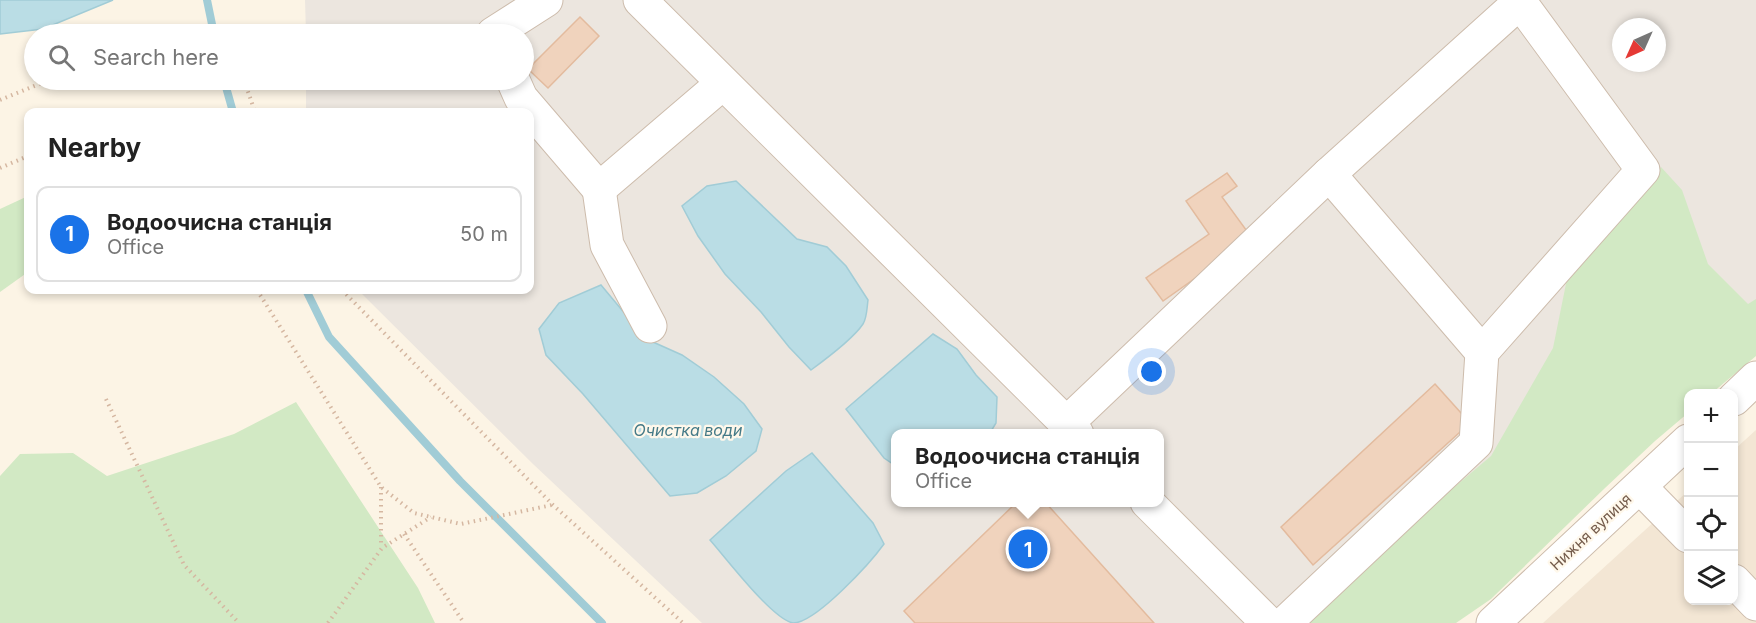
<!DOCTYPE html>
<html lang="en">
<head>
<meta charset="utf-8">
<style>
	:root { --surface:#fff; --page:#f2f2f2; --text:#222; --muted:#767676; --line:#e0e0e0; --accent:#1a73e8 }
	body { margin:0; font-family:Inter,sans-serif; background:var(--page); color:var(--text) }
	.controls { position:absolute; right:18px; bottom:18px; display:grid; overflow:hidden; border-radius:12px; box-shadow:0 3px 9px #0003 }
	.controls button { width:54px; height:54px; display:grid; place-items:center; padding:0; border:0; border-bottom:2px solid var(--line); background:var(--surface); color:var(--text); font:30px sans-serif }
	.compass { position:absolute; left:1612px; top:18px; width:54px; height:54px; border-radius:50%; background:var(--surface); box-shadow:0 3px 9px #0003; rotate:225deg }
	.you { position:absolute; left:1152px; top:372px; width:21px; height:21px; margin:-15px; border:4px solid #fff; border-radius:50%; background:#1a73e8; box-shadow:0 0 0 9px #1a73e833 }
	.badge { display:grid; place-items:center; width:39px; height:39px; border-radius:50%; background:var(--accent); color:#fff; font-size:20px; font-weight:700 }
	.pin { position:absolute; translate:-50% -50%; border:3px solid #fff; box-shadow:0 2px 6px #0006 }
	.popup { position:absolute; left:891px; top:429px; width:273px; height:78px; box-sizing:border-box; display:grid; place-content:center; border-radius:12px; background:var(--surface); filter:drop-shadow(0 2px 4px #0005); font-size:20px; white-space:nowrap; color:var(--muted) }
	.popup b { font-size:22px; color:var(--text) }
	.popup::after { content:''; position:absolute; left:50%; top:100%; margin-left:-12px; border:12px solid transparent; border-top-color:var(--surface) }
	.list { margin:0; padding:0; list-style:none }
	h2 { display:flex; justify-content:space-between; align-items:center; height:78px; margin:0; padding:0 24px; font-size:26px }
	h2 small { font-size:20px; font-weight:400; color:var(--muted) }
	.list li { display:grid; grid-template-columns:39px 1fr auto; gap:18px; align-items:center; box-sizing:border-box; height:96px; margin:0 12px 12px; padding:0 12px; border:2px solid var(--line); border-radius:12px }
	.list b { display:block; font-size:22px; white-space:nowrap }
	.list p { margin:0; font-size:20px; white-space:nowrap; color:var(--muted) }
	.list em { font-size:20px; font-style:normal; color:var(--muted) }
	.icon { flex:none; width:33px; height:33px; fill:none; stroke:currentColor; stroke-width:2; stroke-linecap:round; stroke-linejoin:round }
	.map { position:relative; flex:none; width:1756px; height:623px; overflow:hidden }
	.search { position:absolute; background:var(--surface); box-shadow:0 3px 9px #0003; left:24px; top:24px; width:510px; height:66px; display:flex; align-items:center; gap:15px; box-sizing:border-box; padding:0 21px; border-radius:33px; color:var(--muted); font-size:22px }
	.panel { position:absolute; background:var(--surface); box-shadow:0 3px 9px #0003; left:24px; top:108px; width:510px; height:186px; border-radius:12px }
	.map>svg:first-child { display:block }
	.residential { fill:#f3e6d4 }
	.industrial { fill:#ece6df; fill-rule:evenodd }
	.green { fill:#d2e9c4 }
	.water { fill:#badde5; stroke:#a1ccd6; stroke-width:1.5 }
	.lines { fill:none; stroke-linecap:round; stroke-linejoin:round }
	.stream { stroke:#a1ccd6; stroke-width:8 }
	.building { fill:#f0d3bd; stroke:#e3bb9e; stroke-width:1.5 }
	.minor-casing { stroke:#cdbcac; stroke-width:35 }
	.path { stroke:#d5b7a1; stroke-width:4; stroke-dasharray:1.5 4.5; stroke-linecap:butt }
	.minor { stroke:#fff; stroke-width:33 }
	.labels { text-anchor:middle; stroke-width:4.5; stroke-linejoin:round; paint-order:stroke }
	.street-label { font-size:15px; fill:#745b4b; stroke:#fff8eb }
	.water-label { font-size:16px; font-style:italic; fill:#457a87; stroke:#fff8eb }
</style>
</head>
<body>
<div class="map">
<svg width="1756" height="623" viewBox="0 0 1756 623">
	<rect width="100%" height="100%" fill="#fcf4e5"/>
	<!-- residential -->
	<path class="residential" d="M1756 430V623H1543L1688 491V600H1734V450Z"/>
	<!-- industrial -->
	<path class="industrial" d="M305 0H1756V319L1410 623H702L533 464 358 290H530V112H306V80H524V34H306ZM1621 27H1657V63H1621ZM896 434H1160V502H896Z"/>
	<!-- green -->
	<g class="green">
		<path d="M1661 167 1682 190 1708 264 1748 304 1756 299V356L1712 393 1688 394V413L1655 441 1605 488 1491 599 1456 623H1304L1347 578 1491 456 1553 348 1569 269Z"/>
		<path d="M28 196V272L0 292V209Z"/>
		<path d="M296 402 418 588 435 623H0V476L20 454 73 453 107 476 234 434Z"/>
	</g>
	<!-- water -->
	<g class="water">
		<path d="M0 0H113L43 29 0 34Z"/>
		<path d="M736 181 797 239 827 247 846 266 868 300C867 307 867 318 863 324 853 339 826 359 811 370L789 347 761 312 725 274 698 236 682 206 707 186Z"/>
		<path d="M601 285 626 315 653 342 682 355 714 377 744 404 762 429 756 451 726 476 697 493 670 496 583 394 546 355 539 329 559 303Z"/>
		<path d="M933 334 957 349 976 375 997 397 996 423 990 433 896 434V466L884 458 846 409Z"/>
		<path d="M812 453 873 523 884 544C871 562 816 623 793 623 772 619 726 558 710 540L786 471Z"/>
	</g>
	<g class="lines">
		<!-- stream -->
		<g class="stream">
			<path d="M207 0 214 34"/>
			<path d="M224 80 233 112"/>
			<path d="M306 290 329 337 460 481 602 623"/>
		</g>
	</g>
	<!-- building -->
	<g class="building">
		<path d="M580 17 599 36 548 88 528 69Z"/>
		<path d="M1227 173 1237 186 1222 197 1252 238 1163 301 1146 278 1209 234 1186 201Z"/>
		<path d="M1435 384 1470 423 1313 565 1281 527Z"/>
		<path d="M1017 502H1045L1154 623H915L904 611Z"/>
	</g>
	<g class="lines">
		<defs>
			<g id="minor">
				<path d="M640 0 1077 434"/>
				<path d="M493 34 546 0"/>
				<path d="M513 80 521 98 599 189 723 83"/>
				<path d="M1329 174 1482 352"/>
				<path d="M599 189 607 245 650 326"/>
				<path d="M1734 399 1756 378"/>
				<path d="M1067 423 1329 174 1520 2 1643 170 1482 352 1476 443 1285 623"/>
				<path d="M1640 487 1688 536"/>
				<path d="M1147 502 1268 623"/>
				<path d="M1734 581 1756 604"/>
				<path d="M1493 623 1688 441"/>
			</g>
		</defs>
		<!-- minor casing -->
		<use href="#minor" class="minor-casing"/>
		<!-- path -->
		<g class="path">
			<path d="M164 34 181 28 197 34"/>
			<path d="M244 80 255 112"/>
			<path d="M0 100 49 80"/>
			<path d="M0 168 28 156"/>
			<path d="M257 290 381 487 414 513 461 524 552 505"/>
			<path d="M342 290 553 505 683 623"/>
			<path d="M106 399 184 565 239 623"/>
			<path d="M381 487V547"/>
			<path d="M404 534 464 623"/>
			<path d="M328 623 382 548 431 517"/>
		</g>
		<!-- minor -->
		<use href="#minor" class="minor"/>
	</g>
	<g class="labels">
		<!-- street labels -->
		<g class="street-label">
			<text transform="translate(1591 532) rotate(-43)" y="5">Нижня вулиця</text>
		</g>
		<!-- water labels -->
		<g class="water-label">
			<text x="688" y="436">Очистка води</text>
		</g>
	</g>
</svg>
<div class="controls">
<button>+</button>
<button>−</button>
<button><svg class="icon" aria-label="locate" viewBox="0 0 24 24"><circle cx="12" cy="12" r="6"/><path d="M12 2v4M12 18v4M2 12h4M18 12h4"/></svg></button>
<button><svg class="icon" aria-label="layers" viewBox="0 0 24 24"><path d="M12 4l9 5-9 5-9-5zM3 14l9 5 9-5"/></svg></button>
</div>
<svg class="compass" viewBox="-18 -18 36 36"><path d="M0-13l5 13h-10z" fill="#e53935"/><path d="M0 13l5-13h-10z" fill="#767676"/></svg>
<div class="you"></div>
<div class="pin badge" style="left:1028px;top:549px">1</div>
<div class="popup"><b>Водоочисна станція</b>Office</div>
<div class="search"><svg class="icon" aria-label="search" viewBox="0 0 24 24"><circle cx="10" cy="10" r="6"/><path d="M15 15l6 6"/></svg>Search here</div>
<section class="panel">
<h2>Nearby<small></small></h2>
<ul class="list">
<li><span class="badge">1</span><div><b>Водоочисна станція</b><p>Office</p></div><em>50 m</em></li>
</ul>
</section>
</div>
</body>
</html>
